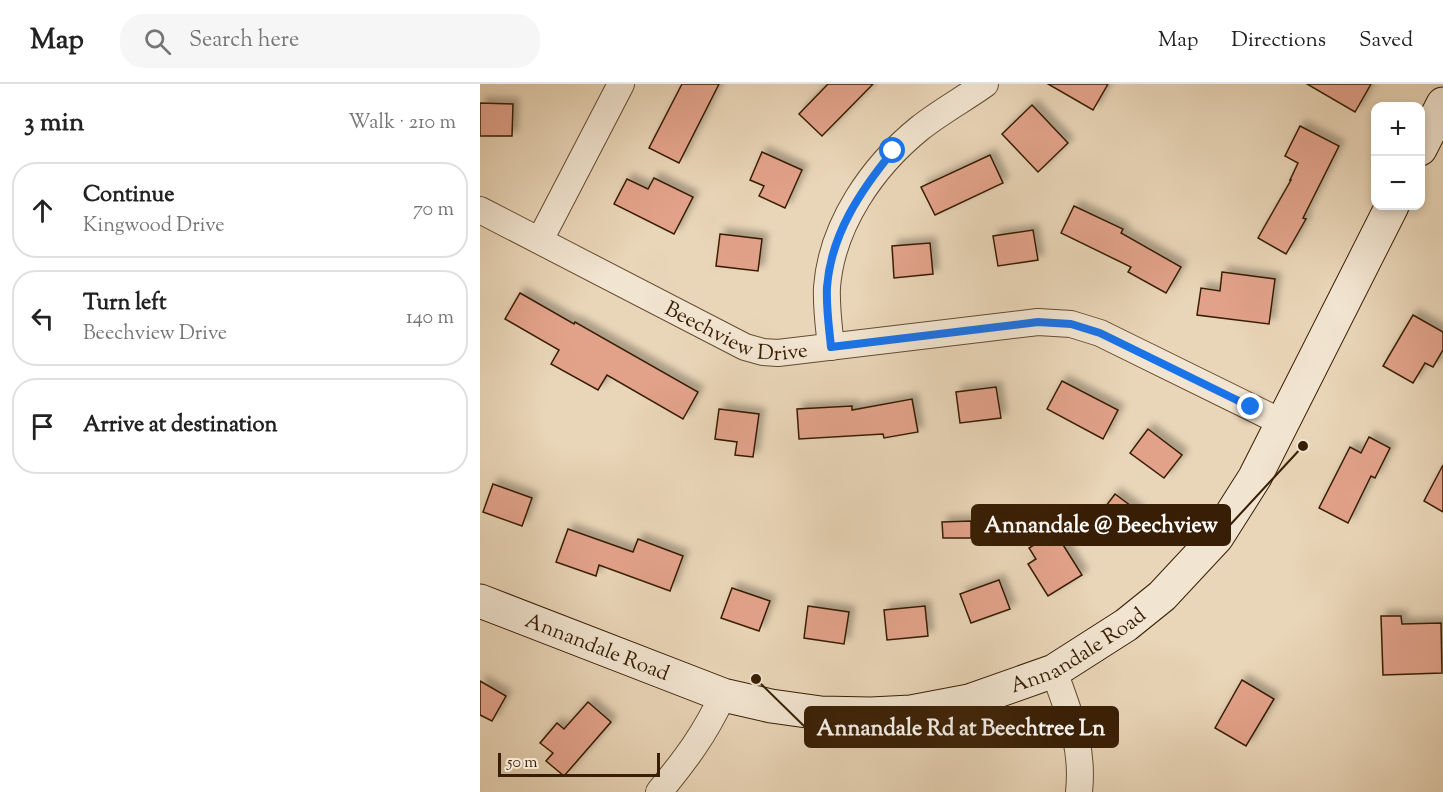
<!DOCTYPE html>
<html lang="en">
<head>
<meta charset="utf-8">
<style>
	:root { --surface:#fff; --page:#f6f6f6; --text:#222; --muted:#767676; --line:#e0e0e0 }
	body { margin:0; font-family:"Sorts Mill Goudy",serif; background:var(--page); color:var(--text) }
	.controls { position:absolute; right:18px; top:18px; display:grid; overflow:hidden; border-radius:12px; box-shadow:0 3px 9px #0003 }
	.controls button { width:54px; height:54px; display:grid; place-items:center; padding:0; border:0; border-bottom:2px solid var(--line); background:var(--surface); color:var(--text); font:30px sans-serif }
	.scale { position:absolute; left:18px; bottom:15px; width:162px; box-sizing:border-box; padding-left:6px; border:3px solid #381e04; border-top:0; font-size:16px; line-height:21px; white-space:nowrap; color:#381e04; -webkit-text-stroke:4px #f1e4d0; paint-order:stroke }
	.stop { position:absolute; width:18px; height:18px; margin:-14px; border:4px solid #1a73e8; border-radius:50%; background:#fff }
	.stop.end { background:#1a73e8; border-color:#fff; box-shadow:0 2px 6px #0008 }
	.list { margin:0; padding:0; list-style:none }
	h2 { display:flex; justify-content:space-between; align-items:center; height:78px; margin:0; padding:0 24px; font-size:26px }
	h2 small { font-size:20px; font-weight:400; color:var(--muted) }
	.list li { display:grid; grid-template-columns:39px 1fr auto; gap:18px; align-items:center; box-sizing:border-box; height:96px; margin:0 12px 12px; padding:0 12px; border:2px solid var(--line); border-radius:24px }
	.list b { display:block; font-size:22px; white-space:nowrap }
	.list p { margin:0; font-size:20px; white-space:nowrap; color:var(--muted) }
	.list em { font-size:20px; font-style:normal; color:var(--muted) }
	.icon { flex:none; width:33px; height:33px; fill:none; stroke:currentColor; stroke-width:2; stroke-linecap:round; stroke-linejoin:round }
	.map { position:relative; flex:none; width:963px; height:708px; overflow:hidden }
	header { display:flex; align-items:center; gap:36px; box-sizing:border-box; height:84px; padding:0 30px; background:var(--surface); border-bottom:2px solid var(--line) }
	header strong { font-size:28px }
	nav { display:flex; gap:33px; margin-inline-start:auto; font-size:21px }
	.search { width:420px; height:54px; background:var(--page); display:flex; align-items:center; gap:15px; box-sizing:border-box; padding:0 21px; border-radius:24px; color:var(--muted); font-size:22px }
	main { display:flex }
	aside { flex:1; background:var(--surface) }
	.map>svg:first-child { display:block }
	.building { fill:#e2a28a; stroke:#381e04; stroke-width:1.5; filter:url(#shadow) }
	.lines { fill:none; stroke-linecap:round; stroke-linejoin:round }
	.street-casing { stroke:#644c31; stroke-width:28 }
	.secondary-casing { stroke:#381e04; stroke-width:35 }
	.street { stroke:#f1e4d0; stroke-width:26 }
	.secondary { stroke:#f1e4d0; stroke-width:33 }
	.route { stroke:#1a73e8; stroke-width:8 }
	.labels { text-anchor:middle; stroke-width:4.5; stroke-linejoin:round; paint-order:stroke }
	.street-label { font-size:21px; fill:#381e04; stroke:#f1e4d0 }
	.leader { fill:none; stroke:#381e04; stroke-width:2 }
	.callout-dot { fill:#381e04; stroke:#f1e4d0; stroke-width:2 }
	.callout { fill:#381e04; stroke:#381e04; stroke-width:2 }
	.callout-label { font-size:22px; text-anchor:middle; font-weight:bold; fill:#fff }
</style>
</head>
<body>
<header>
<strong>Map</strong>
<div class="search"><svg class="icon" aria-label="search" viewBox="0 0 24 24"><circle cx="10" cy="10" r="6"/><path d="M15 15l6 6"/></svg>Search here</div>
<nav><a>Map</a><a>Directions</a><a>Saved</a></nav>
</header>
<main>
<aside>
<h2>3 min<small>Walk · 210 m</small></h2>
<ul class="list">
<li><svg class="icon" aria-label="ahead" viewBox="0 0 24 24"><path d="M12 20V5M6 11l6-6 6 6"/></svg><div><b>Continue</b><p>Kingwood Drive</p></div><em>70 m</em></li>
<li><svg class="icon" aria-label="left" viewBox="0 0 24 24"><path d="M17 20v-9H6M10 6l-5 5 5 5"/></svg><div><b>Turn left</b><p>Beechview Drive</p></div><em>140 m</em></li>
<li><svg class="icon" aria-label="arrive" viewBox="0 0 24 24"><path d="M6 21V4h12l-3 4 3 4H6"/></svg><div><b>Arrive at destination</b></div></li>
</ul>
</aside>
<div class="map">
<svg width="963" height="708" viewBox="0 0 963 708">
	<defs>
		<filter id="shadow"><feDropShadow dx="5.5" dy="-5.5" stdDeviation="3" flood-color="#0004"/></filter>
	</defs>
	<rect width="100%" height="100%" fill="#e9d5b7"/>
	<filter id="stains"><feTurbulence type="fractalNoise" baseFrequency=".00333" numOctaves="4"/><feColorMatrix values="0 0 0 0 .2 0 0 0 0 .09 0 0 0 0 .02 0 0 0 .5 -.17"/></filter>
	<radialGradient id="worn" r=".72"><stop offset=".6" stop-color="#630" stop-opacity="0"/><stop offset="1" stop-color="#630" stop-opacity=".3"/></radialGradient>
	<!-- building -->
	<g class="building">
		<path d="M202 0H239L199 79 169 64Z"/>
		<path d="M348 0H393L342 52 319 30Z"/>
		<path d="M568 0H628L613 26Z"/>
		<path d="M827 0H891L875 28Z"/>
		<path d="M0 19 33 20 32 52H0Z"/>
		<path d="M552 21 588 59 558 88 522 50Z"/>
		<path d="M820 42 859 62 823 134 826 135 806 170 778 154 811 96H810L818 79 805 72Z"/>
		<path d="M282 68 322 86 305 124 279 112 284 102 270 96Z"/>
		<path d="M510 71 523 99 455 131 441 103Z"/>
		<path d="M174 94 213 113 194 150 134 120 147 95 168 105Z"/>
		<path d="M594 122 643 145 641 149 701 183 686 209 648 188 651 183 581 149Z"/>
		<path d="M553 146 558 176 518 182 513 152Z"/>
		<path d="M240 150 282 155 278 187 236 182Z"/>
		<path d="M450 159 453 190 414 194 412 162Z"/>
		<path d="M742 188 795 195 789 240 717 231 721 204 740 207Z"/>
		<path d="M40 209 94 240 95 238 218 308 203 335 127 291 118 306 71 280 79 266 25 235Z"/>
		<path d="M933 231 963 248V266L953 283 945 279 933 299 903 282Z"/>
		<path d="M582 297 638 326 623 355 567 325Z"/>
		<path d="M516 303 521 334 480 339 476 308Z"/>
		<path d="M432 315 438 348 404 354 403 350 319 355 317 325 372 322V326Z"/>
		<path d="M239 325 279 330 273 373 255 371 257 358 235 355Z"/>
		<path d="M668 345 702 371 684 394 650 369Z"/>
		<path d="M889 353 910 364 895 394 891 392 868 439 839 424 870 363 881 369Z"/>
		<path d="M963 381V428L944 417Z"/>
		<path d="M13 400 52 414 42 442 3 428Z"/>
		<path d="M635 410 659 428 634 461 610 443Z"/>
		<path d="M491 437V454H463L462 438Z"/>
		<path d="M88 445 153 468 158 455 203 472 190 507 119 481 116 492 76 478Z"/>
		<path d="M575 448 602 491 568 512 548 480 556 475 549 464Z"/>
		<path d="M519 496 530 525 491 539 480 510Z"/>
		<path d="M252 504 290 517 279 547 241 534Z"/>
		<path d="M328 522 369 528 364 560 324 554Z"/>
		<path d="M445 522 448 552 407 556 404 526Z"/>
		<path d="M901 532H921L922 540 961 539 962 589 903 591Z"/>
		<path d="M762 596 794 615 766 662 735 644Z"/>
		<path d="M0 597 26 612 12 637 0 631Z"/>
		<path d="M108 618 131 638 84 692 66 677 73 669 60 659 77 639 84 645Z"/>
	</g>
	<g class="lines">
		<defs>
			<g id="street">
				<path id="s1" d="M0 126 265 263 283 268 298 269 558 238 591 240 620 249 803 339"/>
				<path d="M60 156 141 0"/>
				<path d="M351 263C349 243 346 223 347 203 352 140 393 82 440 44 460 28 484 15 505 0"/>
				<path d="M574 587C589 630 604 662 599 708"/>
				<path d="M179 708C206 675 225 650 243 611"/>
			</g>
			<g id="secondary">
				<path d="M940 65 963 20"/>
				<path id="s2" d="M0 517 243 611 291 622 341 629 391 630 431 628 489 617 574 587 646 541 682 512 737 453 775 393 912 122"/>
			</g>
		</defs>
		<!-- street casing -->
		<use href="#street" class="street-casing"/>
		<!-- secondary casing -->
		<use href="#secondary" class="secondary-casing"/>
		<!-- street -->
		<use href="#street" class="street"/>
		<!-- secondary -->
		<use href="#secondary" class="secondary"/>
	</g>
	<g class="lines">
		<!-- route -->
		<path class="route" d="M413 67C381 106 351 150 347 203 346 223 349 243 351 263L558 238 591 240 620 249 771 323"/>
	</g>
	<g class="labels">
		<!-- street labels -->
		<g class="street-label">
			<text dy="7" stroke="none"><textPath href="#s1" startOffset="286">Beechview Drive</textPath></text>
			<text dy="7" stroke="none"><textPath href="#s2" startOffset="126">Annandale Road</textPath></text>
			<text dy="7" stroke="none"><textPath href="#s2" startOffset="630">Annandale Road</textPath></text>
		</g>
	</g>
	<!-- callouts -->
	<path class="leader" d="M823 362L750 441M276 595L325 643"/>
	<g class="callout-dot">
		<circle cx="823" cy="362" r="6"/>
		<circle cx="276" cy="595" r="6"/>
	</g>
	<g class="callout">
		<rect x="492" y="421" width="258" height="40" rx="6"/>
		<rect x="325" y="623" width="313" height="40" rx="6"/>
	</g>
	<g class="callout-label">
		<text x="621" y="448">Annandale @ Beechview</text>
		<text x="481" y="651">Annandale Rd at Beechtree Ln</text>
	</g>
	<rect width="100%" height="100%" filter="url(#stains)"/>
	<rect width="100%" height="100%" fill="url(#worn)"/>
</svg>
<div class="controls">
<button>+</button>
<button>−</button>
</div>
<div class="scale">50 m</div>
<div class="stop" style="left:413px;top:67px"></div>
<div class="stop end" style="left:771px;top:323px"></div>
</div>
</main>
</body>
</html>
